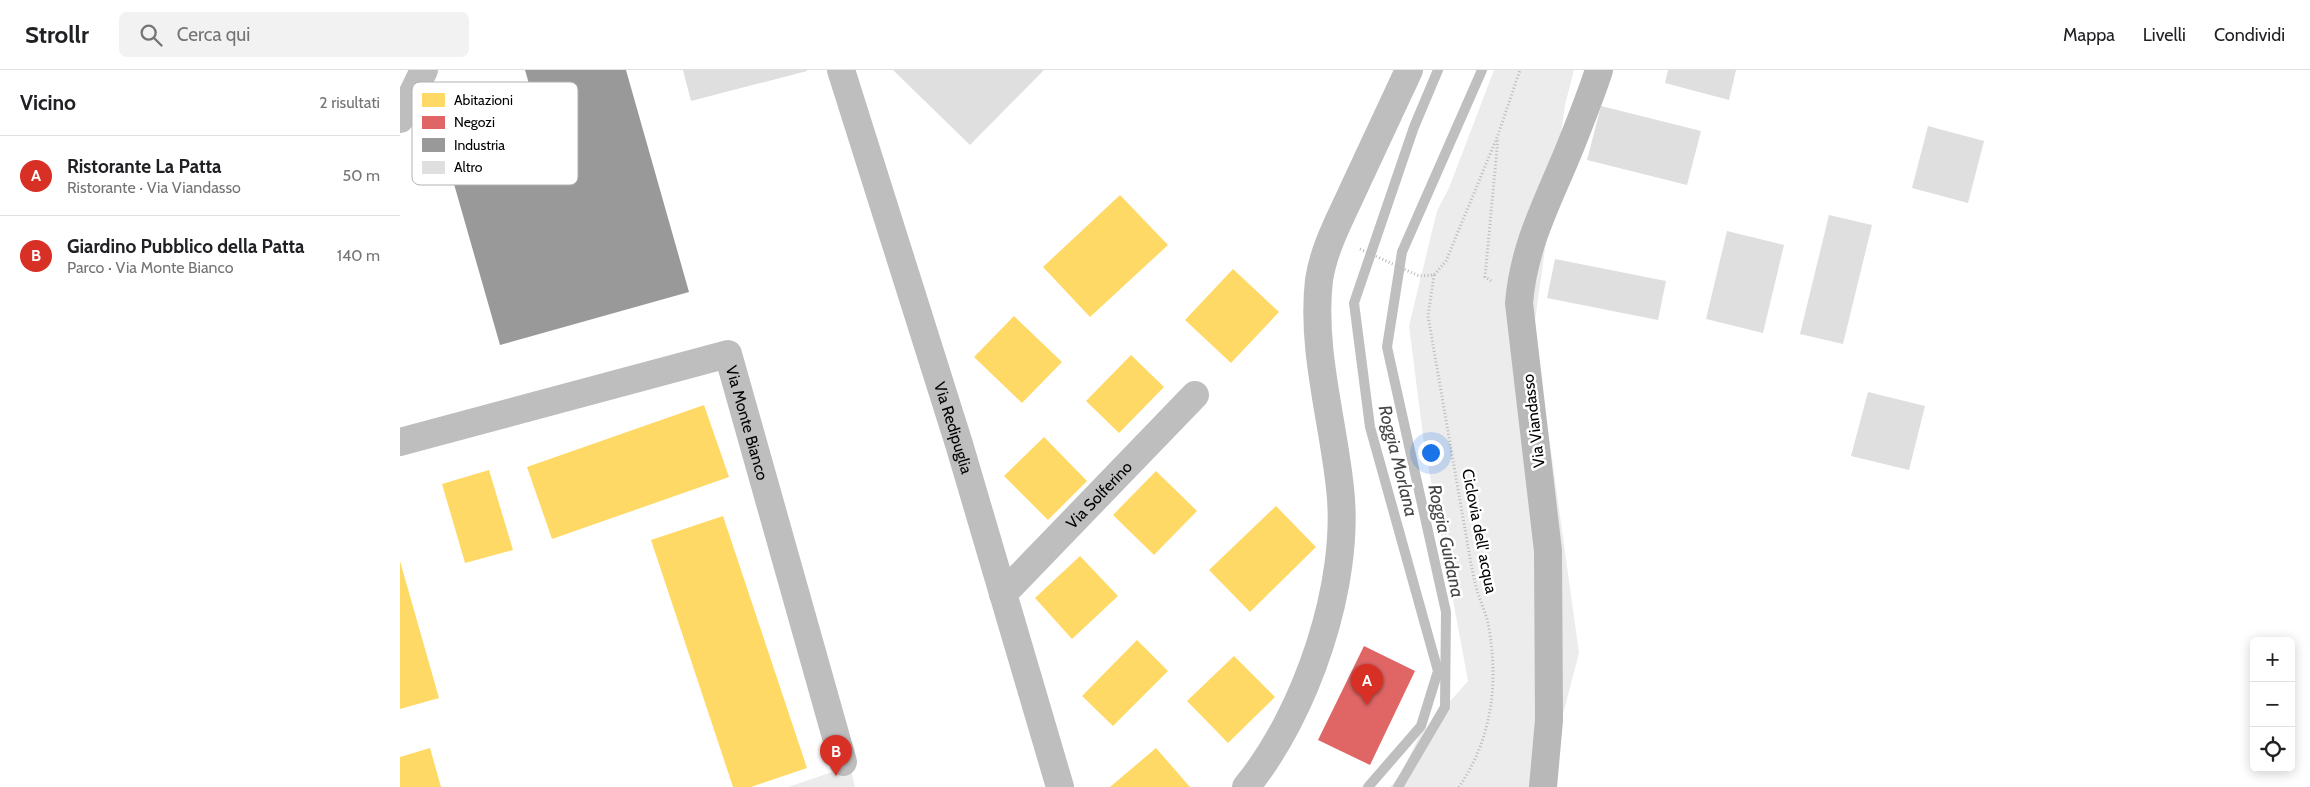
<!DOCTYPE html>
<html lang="it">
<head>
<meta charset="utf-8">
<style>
	:root { --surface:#fff; --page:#f2f2f2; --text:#202124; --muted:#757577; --line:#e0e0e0; --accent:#d93025 }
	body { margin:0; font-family:Cabin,sans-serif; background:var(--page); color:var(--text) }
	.controls { position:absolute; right:15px; bottom:15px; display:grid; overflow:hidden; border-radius:8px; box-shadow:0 2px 12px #0003 }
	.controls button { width:45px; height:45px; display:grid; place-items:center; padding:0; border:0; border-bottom:1px solid var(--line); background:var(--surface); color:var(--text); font:25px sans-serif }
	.you { position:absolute; left:1030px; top:382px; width:18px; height:18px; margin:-12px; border:4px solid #fff; border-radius:50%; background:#1a73e8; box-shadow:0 0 0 8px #1a73e833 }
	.badge { display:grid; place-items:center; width:32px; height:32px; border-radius:50%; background:var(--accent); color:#fff; font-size:16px; font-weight:700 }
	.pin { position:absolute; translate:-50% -41px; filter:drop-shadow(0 1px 2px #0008) }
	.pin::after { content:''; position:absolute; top:26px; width:18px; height:15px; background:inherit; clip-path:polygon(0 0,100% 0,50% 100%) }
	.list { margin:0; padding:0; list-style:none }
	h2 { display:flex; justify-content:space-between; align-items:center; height:65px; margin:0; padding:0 20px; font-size:21px }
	h2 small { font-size:16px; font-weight:400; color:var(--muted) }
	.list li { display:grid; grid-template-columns:32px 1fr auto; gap:15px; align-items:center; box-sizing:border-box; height:80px; padding:0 20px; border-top:1px solid var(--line) }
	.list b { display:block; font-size:19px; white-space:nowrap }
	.list p { margin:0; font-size:16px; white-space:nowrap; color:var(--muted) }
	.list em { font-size:16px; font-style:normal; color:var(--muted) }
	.icon { flex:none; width:28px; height:28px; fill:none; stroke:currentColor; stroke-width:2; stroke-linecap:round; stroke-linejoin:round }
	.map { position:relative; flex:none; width:1910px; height:717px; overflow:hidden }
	header { display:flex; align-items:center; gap:30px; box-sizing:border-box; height:70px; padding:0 25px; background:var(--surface); border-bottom:1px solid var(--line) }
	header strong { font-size:24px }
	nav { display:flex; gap:28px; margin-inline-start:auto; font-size:18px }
	.search { width:350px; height:45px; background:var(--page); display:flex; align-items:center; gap:12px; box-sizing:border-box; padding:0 18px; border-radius:8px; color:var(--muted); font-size:19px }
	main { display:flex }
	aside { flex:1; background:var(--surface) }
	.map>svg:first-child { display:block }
	.green { fill:#ececec }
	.homes { fill:#ffd966 }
	.shops { fill:#e06666 }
	.industry { fill:#999 }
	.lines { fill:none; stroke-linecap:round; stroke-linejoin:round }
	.stream { stroke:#bfbfbf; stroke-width:10 }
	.building { fill:#dfdfdf }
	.path { stroke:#b9b9b9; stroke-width:3; stroke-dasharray:1 2.5; stroke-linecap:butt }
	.street { stroke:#bebebe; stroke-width:28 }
	.secondary { stroke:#b8b8b8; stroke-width:28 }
	.labels { text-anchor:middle; stroke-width:5; stroke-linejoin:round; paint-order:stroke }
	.street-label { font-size:16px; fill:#000; stroke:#fff }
	.water-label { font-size:18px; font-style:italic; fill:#444; stroke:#fff }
	.key { fill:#fff; stroke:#b2b2b2; stroke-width:1 }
	.key-label { font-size:14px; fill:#000 }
</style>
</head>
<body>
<header>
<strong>Strollr</strong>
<div class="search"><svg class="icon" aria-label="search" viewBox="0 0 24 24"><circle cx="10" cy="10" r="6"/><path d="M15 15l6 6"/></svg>Cerca qui</div>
<nav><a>Mappa</a><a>Livelli</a><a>Condividi</a></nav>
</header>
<main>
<aside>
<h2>Vicino<small>2 risultati</small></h2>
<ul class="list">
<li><span class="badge">A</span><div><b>Ristorante La Patta</b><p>Ristorante · Via Viandasso</p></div><em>50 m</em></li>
<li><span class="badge">B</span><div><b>Giardino Pubblico della Patta</b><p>Parco · Via Monte Bianco</p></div><em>140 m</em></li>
</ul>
</aside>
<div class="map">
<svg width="1910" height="717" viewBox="0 0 1910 717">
	<rect width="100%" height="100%" fill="#fff"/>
	<!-- green -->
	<g class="green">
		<path d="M1094 0H1174L1165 35 1134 258 1179 583 1144 717H990L999 707 1020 665 1068 611 1024 373 1009 256 1037 141 1049 118Z"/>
		<path d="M450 696 455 717H388Z"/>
	</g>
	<!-- homes -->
	<g class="homes">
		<path d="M720 125 768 175 690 247 643 197Z"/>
		<path d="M833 199 879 242 831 293 785 250Z"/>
		<path d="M614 246 662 292 622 333 574 287Z"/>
		<path d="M731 285 764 317 719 363 686 331Z"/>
		<path d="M304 335 329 407 152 469 127 397Z"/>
		<path d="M644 367 687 411 648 450 604 406Z"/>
		<path d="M89 400 113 480 65 493 42 414Z"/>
		<path d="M756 401 797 441 754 485 713 445Z"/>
		<path d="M876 436 916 477 850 542 809 500Z"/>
		<path d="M323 446 407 698 351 717H333L251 470Z"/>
		<path d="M680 486 718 526 672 569 635 528Z"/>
		<path d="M0 491 39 628 0 639Z"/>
		<path d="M737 570 768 601 713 656 682 626Z"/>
		<path d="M834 586 875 627 828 673 787 631Z"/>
		<path d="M30 678 41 717H0V687Z"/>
		<path d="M756 678 790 717H710Z"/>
	</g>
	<!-- shops -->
	<path class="shops" d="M964 576 1015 601 970 695 918 670Z"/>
	<!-- industry -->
	<path class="industry" d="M125 0H226L289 222 100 275 42 72 93 58 84 27 129 14Z"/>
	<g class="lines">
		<!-- stream -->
		<g class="stream">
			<path d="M968 717 1021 656 1038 601 970 357 954 233 1014 57 1038 0"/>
			<path d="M998 717 1045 637 1046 542 987 277 1002 182 1082 0"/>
		</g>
	</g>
	<!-- building -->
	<g class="building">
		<path d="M283 0H407V1L291 31Z"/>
		<path d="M493 0H644L570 75Z"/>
		<path d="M1268 0H1336L1329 30 1265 13Z"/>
		<path d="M1201 36 1301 61 1287 115 1187 90Z"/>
		<path d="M1528 56 1584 71 1568 133 1512 118Z"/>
		<path d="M1429 145 1472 155 1443 274 1400 264Z"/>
		<path d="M1327 161 1384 175 1363 263 1306 249Z"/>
		<path d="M1155 189 1266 211 1258 250 1147 228Z"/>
		<path d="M1468 322 1525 336 1509 400 1451 386Z"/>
	</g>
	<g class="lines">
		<!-- path -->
		<g class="path">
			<path d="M960 179 1019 206 1034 205 1046 191 1098 65 1120 0"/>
			<path d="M1034 205 1028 246 1071 494C1073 502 1074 511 1077 520 1080 531 1085 541 1088 553 1099 611 1093 667 1059 717"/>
			<path d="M1091 211 1085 207 1098 68"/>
		</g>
		<!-- street -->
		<g class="street">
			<path id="s1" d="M441 0 559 374 660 717"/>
			<path d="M0 49 24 0"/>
			<path id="s2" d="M0 372 328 284 443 692"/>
			<path id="s3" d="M603 524 795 325"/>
			<path d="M846 717C906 644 951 513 940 418 933 350 911 279 919 210 924 177 941 147 954 118 973 78 991 39 1009 0"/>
		</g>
		<!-- secondary -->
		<path class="secondary" d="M1143 717 1149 650 1148 481 1119 233C1124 173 1149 130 1171 75 1181 50 1191 25 1199 0"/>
	</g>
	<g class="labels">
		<!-- street labels -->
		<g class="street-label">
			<text transform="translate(1133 351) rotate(-97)" y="6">Via Viandasso</text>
			<text dy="6" stroke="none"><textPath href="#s2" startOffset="411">Via Monte Bianco</textPath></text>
			<text dy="6" stroke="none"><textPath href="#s1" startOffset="375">Via Redipuglia</textPath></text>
			<text dy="6" stroke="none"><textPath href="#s3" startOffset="138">Via Solferino</textPath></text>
			<text transform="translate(1080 461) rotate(79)" y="6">Ciclovia dell' acqua</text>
		</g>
		<!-- water labels -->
		<g class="water-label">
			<text transform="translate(998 391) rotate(76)" y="6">Roggia Morlana</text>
			<text transform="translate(1046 471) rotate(78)" y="6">Roggia Guidana</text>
		</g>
	</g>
	<!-- legend -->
	<rect x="12" y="12" width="166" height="103" rx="8" class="key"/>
	<rect x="22" y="23" width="23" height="14" fill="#ffd966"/>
	<rect x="22" y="46" width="23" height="13" fill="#e06666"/>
	<rect x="22" y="68" width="23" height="14" fill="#999"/>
	<rect x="22" y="91" width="23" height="13" fill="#dfdfdf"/>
	<g class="key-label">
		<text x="54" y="35">Abitazioni</text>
		<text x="54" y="57">Negozi</text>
		<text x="54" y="80">Industria</text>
		<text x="54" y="102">Altro</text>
	</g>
</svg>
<div class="controls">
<button>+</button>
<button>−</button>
<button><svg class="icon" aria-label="locate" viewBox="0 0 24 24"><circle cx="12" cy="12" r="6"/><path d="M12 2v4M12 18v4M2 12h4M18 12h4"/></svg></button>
</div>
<div class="you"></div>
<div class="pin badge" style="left:967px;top:635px">A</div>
<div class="pin badge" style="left:436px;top:706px">B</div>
</div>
</main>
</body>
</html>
